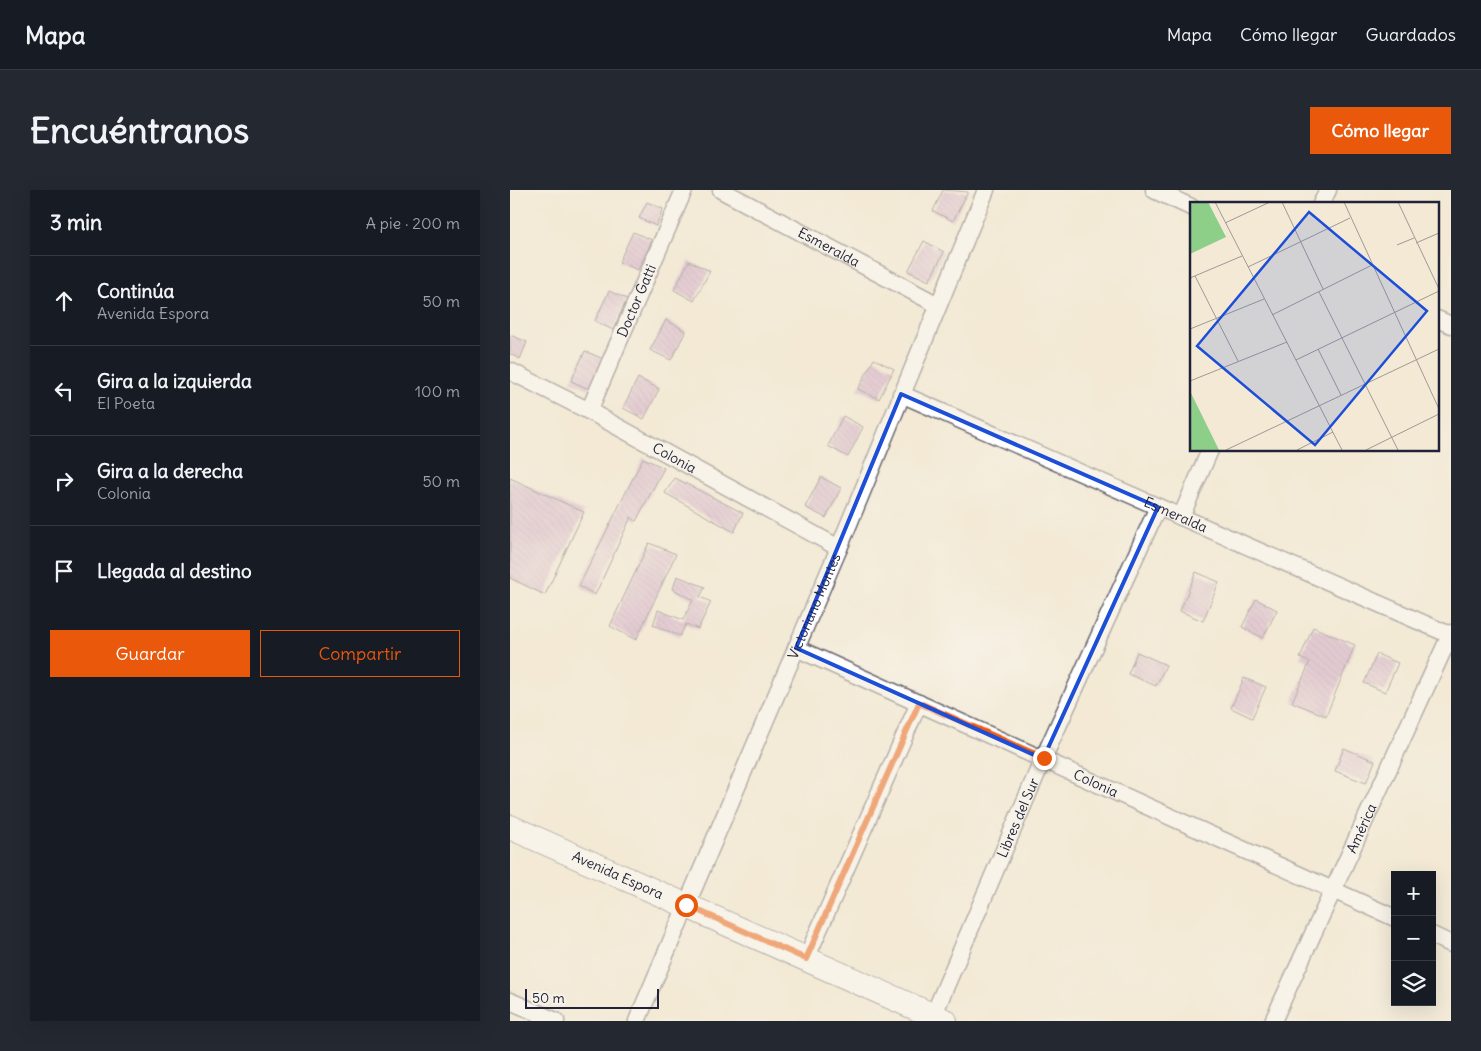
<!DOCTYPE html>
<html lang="es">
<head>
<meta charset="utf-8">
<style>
	:root { --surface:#171b24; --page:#242831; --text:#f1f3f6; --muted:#9ea1a6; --line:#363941; --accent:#ea580c }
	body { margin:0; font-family:Delius,sans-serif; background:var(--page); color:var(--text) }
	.controls { position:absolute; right:15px; bottom:15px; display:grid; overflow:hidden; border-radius:0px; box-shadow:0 5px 20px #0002 }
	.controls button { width:45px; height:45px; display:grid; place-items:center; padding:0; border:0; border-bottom:1px solid var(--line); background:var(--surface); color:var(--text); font:25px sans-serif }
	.scale { position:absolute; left:15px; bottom:12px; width:134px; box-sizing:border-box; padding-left:5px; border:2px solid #22223b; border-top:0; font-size:14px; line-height:18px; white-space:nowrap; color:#22223b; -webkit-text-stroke:4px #f7f3e8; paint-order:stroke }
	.stop { position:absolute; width:15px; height:15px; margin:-11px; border:4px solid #ea580c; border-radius:50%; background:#fff }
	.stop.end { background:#ea580c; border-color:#fff; box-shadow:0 1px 5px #0008 }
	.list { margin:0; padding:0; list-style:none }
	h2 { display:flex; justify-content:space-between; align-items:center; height:65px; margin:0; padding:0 20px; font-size:21px }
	h2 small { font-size:16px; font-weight:400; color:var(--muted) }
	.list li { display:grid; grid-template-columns:32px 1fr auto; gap:15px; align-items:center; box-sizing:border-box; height:90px; padding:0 20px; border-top:1px solid var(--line) }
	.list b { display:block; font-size:19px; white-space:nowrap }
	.list p { margin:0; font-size:16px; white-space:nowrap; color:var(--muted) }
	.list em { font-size:16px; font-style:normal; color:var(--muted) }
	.actions { display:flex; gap:10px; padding:15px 20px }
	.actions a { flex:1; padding:11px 0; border:1px solid var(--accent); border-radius:0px; text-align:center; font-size:18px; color:var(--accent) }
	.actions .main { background:var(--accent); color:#fff }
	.icon { flex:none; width:28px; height:28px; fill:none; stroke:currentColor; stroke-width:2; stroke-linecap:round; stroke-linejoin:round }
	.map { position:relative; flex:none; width:941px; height:831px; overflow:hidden; border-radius:0px }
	header { display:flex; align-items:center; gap:30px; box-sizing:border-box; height:70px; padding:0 25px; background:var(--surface); border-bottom:1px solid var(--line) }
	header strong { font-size:24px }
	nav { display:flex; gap:28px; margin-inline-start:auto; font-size:18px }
	.intro { display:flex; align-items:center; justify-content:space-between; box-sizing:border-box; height:120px; padding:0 30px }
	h1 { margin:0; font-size:35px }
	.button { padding:12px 22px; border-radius:0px; background:var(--accent); color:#fff; font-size:18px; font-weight:700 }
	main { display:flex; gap:30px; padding:0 30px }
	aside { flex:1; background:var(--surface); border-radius:0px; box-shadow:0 5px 20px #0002 }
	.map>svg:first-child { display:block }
	.building { fill:url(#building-back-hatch) }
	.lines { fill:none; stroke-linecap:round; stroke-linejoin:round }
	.street-casing { stroke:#6b6871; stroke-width:19 }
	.secondary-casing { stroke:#6b6871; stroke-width:26 }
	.street { stroke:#fff; stroke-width:16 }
	.secondary { stroke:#fff; stroke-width:24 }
	.route { stroke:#ea580c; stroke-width:6 }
	.marked { fill:none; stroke:#1d4ed8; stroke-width:4; stroke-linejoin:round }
	.labels { text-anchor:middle; stroke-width:4.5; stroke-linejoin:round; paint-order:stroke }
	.street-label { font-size:14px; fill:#22223b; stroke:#f7f3e8 }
	.inset-road { fill:none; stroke:#9f9997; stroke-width:1 }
	.view { fill:#1d4ed8; fill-opacity:0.15; stroke:#1d4ed8; stroke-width:2.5 }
	.inset-edge { fill:none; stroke:#22223b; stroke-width:2.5 }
</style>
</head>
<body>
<header>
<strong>Mapa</strong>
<nav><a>Mapa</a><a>Cómo llegar</a><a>Guardados</a></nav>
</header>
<div class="intro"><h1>Encuéntranos</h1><a class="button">Cómo llegar</a></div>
<main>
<aside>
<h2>3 min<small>A pie · 200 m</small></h2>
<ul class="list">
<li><svg class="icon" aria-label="ahead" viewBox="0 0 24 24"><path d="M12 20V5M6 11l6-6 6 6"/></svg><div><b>Continúa</b><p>Avenida Espora</p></div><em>50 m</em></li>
<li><svg class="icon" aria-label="left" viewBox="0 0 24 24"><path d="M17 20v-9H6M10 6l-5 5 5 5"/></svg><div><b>Gira a la izquierda</b><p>El Poeta</p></div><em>100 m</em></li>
<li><svg class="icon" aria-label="right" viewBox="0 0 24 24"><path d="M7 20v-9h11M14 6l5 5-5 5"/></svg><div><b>Gira a la derecha</b><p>Colonia</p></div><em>50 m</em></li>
<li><svg class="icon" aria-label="arrive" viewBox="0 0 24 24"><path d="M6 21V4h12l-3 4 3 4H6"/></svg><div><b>Llegada al destino</b></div></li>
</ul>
<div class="actions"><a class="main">Guardar</a><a>Compartir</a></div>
</aside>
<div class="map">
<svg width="941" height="831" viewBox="0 0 941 831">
	<defs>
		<pattern id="building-back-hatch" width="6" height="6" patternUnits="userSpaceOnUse" patternTransform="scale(1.25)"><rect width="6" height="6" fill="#d1a6cf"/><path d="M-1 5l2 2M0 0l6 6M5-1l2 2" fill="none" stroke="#a987a9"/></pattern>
	</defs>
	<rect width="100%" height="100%" fill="#f7f3e8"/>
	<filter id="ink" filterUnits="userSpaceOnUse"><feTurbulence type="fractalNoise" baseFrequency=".02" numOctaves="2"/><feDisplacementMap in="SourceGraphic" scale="10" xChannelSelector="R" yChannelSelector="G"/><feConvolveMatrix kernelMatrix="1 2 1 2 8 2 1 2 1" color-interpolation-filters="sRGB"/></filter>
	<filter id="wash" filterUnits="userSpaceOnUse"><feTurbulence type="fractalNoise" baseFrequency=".0096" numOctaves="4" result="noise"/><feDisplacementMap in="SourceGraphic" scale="20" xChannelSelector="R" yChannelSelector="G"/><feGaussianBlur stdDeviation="1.12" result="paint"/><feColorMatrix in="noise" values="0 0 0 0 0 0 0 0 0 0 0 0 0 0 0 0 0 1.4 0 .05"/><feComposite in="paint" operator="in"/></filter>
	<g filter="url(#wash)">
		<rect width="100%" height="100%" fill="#f3e9d5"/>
		<g id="blocks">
			<!-- building -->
			<g class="building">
				<path d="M433 0 458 2 443 31 423 21Z"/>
				<path d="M137 12 153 19 146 36 129 28Z"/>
				<path d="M123 42 142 50 128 80 109 72Z"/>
				<path d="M414 51 434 62 419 91 398 81Z"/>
				<path d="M179 71 200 81 184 111 164 100Z"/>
				<path d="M99 101 117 109 103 140 85 131Z"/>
				<path d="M156 130 176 141 161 170 140 160Z"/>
				<path d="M0 145 17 152 10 169 0 164Z"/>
				<path d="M75 161 93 169 79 199 61 191Z"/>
				<path d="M364 169 384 179 369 209 348 199Z"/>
				<path d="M128 188 149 199 134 229 113 218Z"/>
				<path d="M333 226 353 237 338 267 318 256Z"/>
				<path d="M133 268 154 278 126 331 121 327 85 405 69 396Z"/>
				<path d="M311 287 331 298 316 328 295 317Z"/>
				<path d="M0 288 74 322 35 405 0 388Z"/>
				<path d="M165 288 233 323 224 342 155 303Z"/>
				<path d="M139 353 166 364 126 450 100 436Z"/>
				<path d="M686 382 709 392 693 431 670 421Z"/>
				<path d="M167 386 195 397 190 407 201 412 188 439 176 434 170 446 143 435 148 420 173 430 183 410 163 399Z"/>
				<path d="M746 409 767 420 753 448 732 437Z"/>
				<path d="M803 437 845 455 816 526 782 512 800 472 790 468Z"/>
				<path d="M627 462 656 475 646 496 618 484Z"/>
				<path d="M867 464 888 473 875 502 854 493Z"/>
				<path d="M734 488 756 497 742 528 721 518Z"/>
				<path d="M834 558 865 571 856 593 825 581Z"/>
			</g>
		</g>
	</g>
	<g filter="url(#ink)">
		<use href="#blocks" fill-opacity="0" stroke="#6b6871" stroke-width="1"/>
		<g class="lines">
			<defs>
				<g id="street">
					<path id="s1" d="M211 0 428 115"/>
					<path d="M644 0 681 17"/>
					<path d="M811 14 818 0"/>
					<path d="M927 129 941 135"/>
					<path id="s2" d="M0 181 79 221 329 358"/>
					<path id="s3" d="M391 204 940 445"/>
					<path id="s4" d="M79 221 174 0"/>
					<path d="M671 327 700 260"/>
					<path id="s5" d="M286 458 885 728"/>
					<path d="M922 745 941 754"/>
					<path d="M296 769 409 513"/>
					<path d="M0 811 46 831"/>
					<path id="s6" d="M127 831 329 358 476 0"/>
					<path id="s7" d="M421 831 533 569 648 317"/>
					<path id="s8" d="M763 831 941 443"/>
				</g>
				<g id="secondary">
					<path id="s9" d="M0 637 435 831"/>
				</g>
			</defs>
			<!-- street casing -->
			<use href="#street" class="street-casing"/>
			<!-- secondary casing -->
			<use href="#secondary" class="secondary-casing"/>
			<!-- street -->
			<use href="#street" class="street"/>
			<!-- secondary -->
			<use href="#secondary" class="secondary"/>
		</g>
	</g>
	<g class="lines" filter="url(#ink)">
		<!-- route -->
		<path class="route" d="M176 715 296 769 409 513 534 568"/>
	</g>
	<!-- marked area -->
	<path d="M0 0H941V831H0ZM391 204 648 317 533 569 286 458Z" fill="#f3e9d5" fill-opacity=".55" fill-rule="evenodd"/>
	<path class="marked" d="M391 204 648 317 533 569 286 458Z"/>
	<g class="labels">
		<!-- street labels -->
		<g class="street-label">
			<text dy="5" stroke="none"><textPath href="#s1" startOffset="122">Esmeralda</textPath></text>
			<text dy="5" stroke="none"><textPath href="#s4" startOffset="120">Doctor Gatti</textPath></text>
			<text dy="5" stroke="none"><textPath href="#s2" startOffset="186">Colonia</textPath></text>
			<text dy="5" stroke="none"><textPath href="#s3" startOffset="300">Esmeralda</textPath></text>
			<text dy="5" stroke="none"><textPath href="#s6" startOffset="451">Victoriano Montes</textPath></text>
			<text dy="5" stroke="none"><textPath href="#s5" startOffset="329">Colonia</textPath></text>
			<text dy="5" stroke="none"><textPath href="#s7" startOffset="221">Libres del Sur</textPath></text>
			<text dy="5" stroke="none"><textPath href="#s8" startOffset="212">América</textPath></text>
			<text dy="5" stroke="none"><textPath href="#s9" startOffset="118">Avenida Espora</textPath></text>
		</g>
	</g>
	<!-- overview -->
	<g transform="translate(680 12)">
		<rect width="249" height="249" fill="#f3e9d5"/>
		<path d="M0 189 29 248H0Z" fill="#8dcf88"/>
		<path d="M0 0H18L36 35 0 52Z" fill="#8dcf88"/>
		<path class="inset-road" d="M25 0 152 248M92 0 133 87M154 0 249 207M208 0 249 87M35 21 80 0M226 41 249 31M207 43 224 36M58 65 160 16M5 74 48 159M0 76 52 54M129 90 208 248M82 113 182 63M0 127 74 97M128 147 151 193M106 158 249 89M0 179 97 140M36 248 249 147M107 248 143 230M176 248 249 212"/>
		<path class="view" d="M119 10 237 109 125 243 7 144Z"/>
		<rect width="249" height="249" class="inset-edge"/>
	</g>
</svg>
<div class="controls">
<button>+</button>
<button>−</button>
<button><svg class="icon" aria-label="layers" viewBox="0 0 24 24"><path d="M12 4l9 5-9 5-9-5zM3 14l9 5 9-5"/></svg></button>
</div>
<div class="scale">50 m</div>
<div class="stop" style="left:176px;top:715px"></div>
<div class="stop end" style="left:534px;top:568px"></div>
</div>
</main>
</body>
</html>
